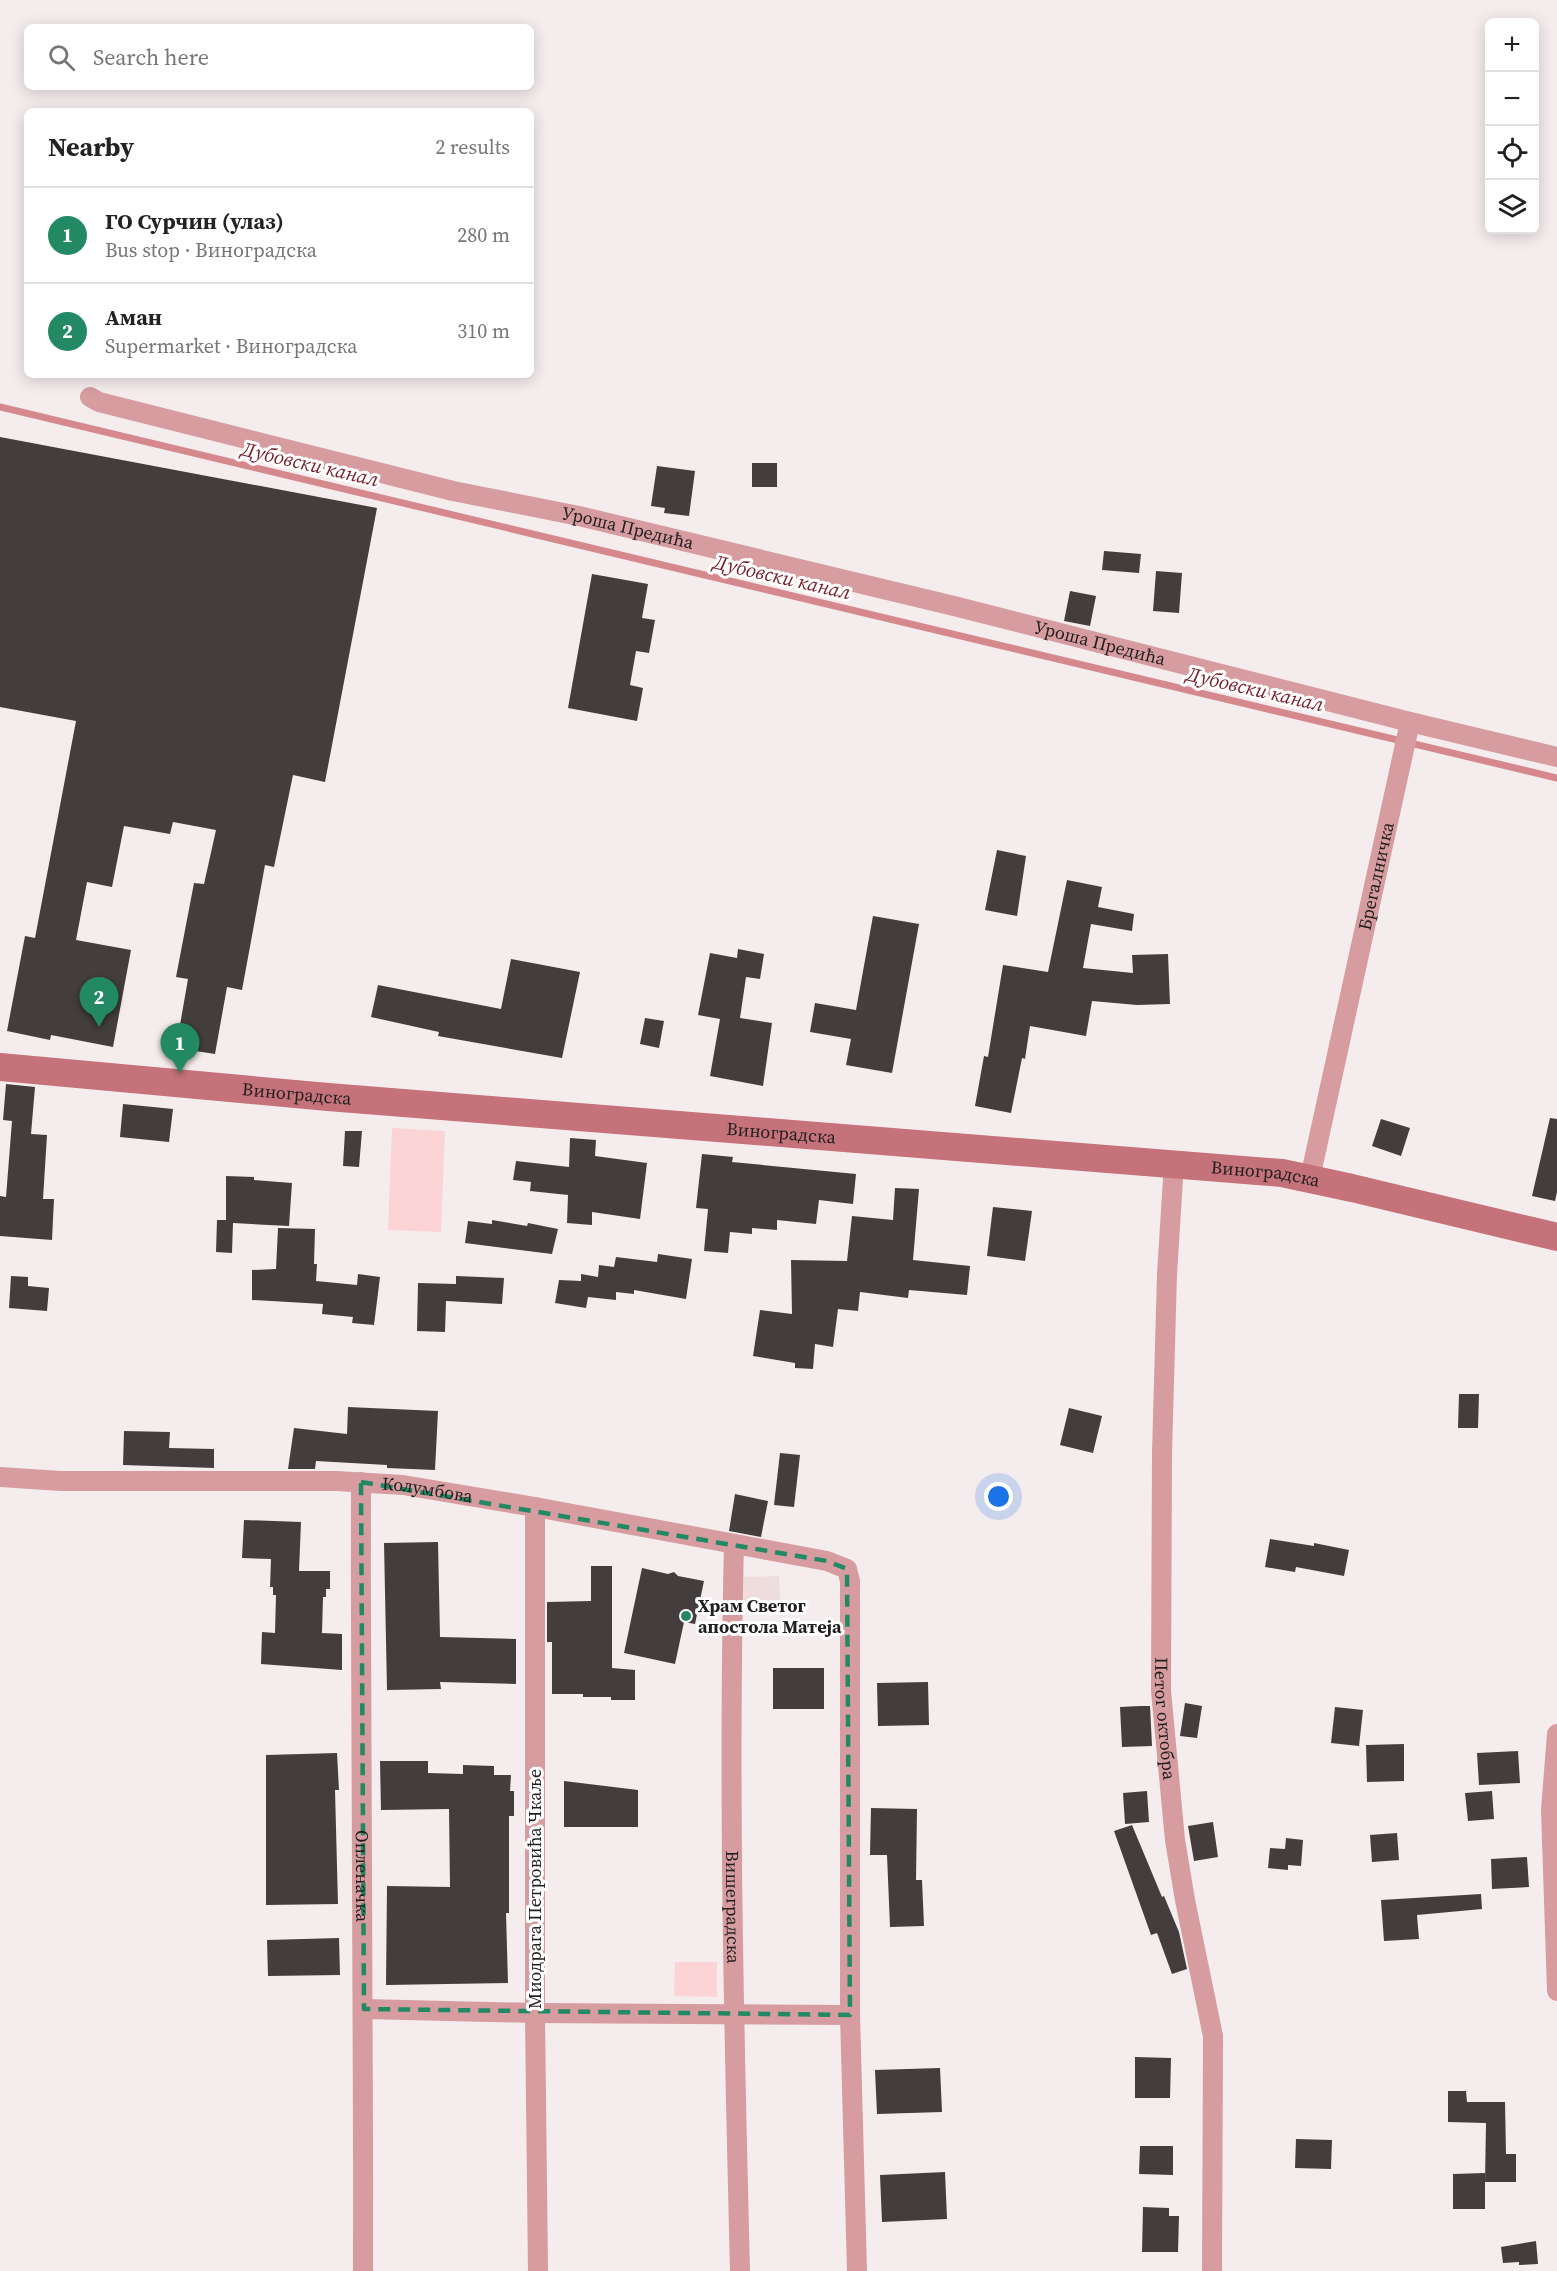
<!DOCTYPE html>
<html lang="en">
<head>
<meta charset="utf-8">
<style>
	:root { --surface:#fff; --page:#f2f2f2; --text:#222; --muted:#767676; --line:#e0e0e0; --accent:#228964 }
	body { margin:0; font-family:"Source Serif 4",serif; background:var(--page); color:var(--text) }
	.controls { position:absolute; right:18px; top:18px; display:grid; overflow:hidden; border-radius:9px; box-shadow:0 3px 15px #0003 }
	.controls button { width:54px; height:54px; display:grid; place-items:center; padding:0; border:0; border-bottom:2px solid var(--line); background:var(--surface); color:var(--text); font:30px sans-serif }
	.you { position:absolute; left:999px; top:1497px; width:21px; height:21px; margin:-15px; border:4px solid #fff; border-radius:50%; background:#1a73e8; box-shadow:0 0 0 9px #1a73e833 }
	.badge { display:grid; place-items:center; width:39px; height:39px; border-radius:50%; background:var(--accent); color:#fff; font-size:20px; font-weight:700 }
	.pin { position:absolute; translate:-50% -50px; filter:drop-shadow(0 2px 3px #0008) }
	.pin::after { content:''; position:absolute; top:32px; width:21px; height:18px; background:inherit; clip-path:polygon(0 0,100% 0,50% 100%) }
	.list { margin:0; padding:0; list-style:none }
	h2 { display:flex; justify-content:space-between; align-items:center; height:78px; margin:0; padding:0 24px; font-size:26px }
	h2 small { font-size:20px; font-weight:400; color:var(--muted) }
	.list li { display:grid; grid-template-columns:39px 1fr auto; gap:18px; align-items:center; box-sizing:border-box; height:96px; padding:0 24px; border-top:2px solid var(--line) }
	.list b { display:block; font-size:22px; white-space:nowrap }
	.list p { margin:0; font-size:20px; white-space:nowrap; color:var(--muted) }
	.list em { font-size:20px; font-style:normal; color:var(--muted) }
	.icon { flex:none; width:33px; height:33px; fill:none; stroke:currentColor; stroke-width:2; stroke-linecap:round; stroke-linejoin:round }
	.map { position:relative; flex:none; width:1557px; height:2271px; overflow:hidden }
	.search { position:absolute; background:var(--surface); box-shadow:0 3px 15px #0003; left:24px; top:24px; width:510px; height:66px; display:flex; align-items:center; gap:15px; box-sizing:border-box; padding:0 21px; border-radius:9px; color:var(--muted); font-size:22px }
	.panel { position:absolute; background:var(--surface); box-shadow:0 3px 15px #0003; left:24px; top:108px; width:510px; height:270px; border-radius:9px }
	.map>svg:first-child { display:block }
	.built { fill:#efddde }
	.green { fill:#fdd4d6 }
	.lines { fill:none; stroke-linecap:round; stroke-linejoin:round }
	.stream { stroke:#d5888e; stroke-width:7 }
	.building { fill:#443d3e }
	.street { stroke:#d69ca0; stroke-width:20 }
	.secondary { stroke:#c5727a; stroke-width:28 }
	.marked { fill:none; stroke:#228964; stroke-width:4.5; stroke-dasharray:12 8; stroke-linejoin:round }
	.poi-dot { fill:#228964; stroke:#fff; stroke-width:2 }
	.labels { text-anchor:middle; stroke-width:6; stroke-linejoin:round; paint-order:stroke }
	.street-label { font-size:18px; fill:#211e1e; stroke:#fff }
	.poi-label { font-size:18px; font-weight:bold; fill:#211e1e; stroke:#fff; text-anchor:start }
	.water-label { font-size:20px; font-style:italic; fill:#761c2d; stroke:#fff }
</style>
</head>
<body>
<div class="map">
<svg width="1557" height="2271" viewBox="0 0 1557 2271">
	<rect width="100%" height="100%" fill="#f5eced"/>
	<!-- built -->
	<path class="built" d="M779 1576 781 1612 742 1613 741 1577Z"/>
	<!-- green -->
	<g class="green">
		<path d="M392 1128 445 1131 441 1232 388 1230Z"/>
		<path d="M675 1962H717V1997L674 1996Z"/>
	</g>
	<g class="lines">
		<!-- stream -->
		<path class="stream" d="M0 407 1557 778"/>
	</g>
	<!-- building -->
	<g class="building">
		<path d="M0 437 377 508 325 782 293 775 274 867 265 865 242 990 227 987 215 1054 176 1048 188 979 176 977 194 883 204 884 216 830 173 822 170 834 124 826 112 887 87 882 76 940 131 950 113 1047 51 1035 50 1040 7 1031 25 936 35 938 76 721 0 707Z"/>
		<rect x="752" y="463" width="25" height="24"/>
		<path d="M657 466 695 471 689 516 664 513 665 508 651 506Z"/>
		<path d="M1104 551 1141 554 1139 573 1102 570Z"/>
		<path d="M1156 571 1182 573 1179 613 1153 611Z"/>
		<path d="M592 574 648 584 642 618 655 620 649 653 636 651 630 685 643 688 637 721 568 708Z"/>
		<path d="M1070 591 1096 596 1090 626 1064 621Z"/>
		<path d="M997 850 1026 856 1017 916 985 910Z"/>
		<path d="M1067 880 1102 887 1098 907 1134 914 1132 931 1091 924 1083 968 1133 973 1132 955 1168 954 1170 1004 1137 1005 1092 1001 1086 1036 1030 1026 1025 1059 1022 1058 1011 1113 975 1106 984 1056 988 1057 1003 965 1048 972Z"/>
		<path d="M873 916 919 924 892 1073 846 1065 851 1039 810 1032 815 1003 856 1010Z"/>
		<path d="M738 949 764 954 760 979 746 977 740 1018 772 1023 763 1086 710 1076 720 1019 698 1015 710 953 737 958Z"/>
		<path d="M511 959 580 972 562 1058 438 1036 439 1032 371 1017 378 985 501 1009Z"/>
		<path d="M645 1018 664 1021 659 1048 640 1044Z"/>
		<path d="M6 1084 35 1087 31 1134 47 1135 43 1199H54L52 1240 0 1236V1196L6 1197 12 1121 3 1120Z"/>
		<path d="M123 1104 173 1109 169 1142 120 1137Z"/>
		<path d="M1550 1118 1557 1119V1192L1555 1201 1532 1196Z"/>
		<path d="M1381 1119 1410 1128 1401 1156 1372 1146Z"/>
		<path d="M345 1131H362L359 1167 343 1166Z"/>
		<path d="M570 1138 596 1140 595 1156 647 1163 640 1219 592 1212V1225L567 1223 568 1195 530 1191 531 1182 513 1180 516 1161 569 1167Z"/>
		<path d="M702 1154 733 1157 732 1162 856 1174 853 1204 819 1200 816 1224 777 1220V1230L752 1228V1234L730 1232 728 1253 704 1251 708 1209 696 1208Z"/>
		<path d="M226 1176 254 1177V1180L292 1183 289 1226 233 1223 232 1253 216 1252 217 1220H226Z"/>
		<path d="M895 1188 919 1189 913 1260 970 1266 967 1295 909 1290 908 1298 860 1292 858 1311 838 1309 833 1347 815 1344 813 1369 795 1368V1363L753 1356 760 1310 792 1314 791 1260 847 1261 852 1216 893 1220Z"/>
		<path d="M993 1207 1032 1211 1025 1261 987 1256Z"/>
		<path d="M492 1220 527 1226 528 1223 558 1229 552 1254 465 1243 468 1221 492 1224Z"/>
		<path d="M278 1228 315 1229 314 1264H317L316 1281 357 1285 358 1274 380 1277 374 1325 352 1323 353 1317 322 1314 323 1304 252 1300V1270L276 1269Z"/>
		<path d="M658 1254 692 1259 686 1299 634 1290V1294L616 1292V1300L588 1297 586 1308 555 1303 559 1280 581 1281V1274L598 1277 599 1265 614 1267 616 1257 657 1262Z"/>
		<path d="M11 1276 28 1277V1286L49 1288 47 1311 9 1308Z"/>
		<path d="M456 1276 504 1278 502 1304 446 1301 445 1332 417 1331 418 1283 456 1284Z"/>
		<path d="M1459 1394H1479L1478 1428H1458Z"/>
		<path d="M348 1407 438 1411 435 1470 387 1468V1465L316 1461 315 1469H288L294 1428 347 1434Z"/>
		<path d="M1069 1408 1102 1416 1093 1453 1060 1445Z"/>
		<path d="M124 1431 170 1432 169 1448 214 1449V1468L123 1465Z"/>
		<path d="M780 1453 800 1455 794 1507 774 1505Z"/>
		<path d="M735 1494 768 1501 761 1537 729 1531Z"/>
		<path d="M244 1520 301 1522 299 1571H330V1589H326V1597H323L322 1633 342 1634V1670L261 1664 262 1632 275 1633 276 1595H273V1587H270L271 1559 242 1558Z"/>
		<path d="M1270 1539 1314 1546V1543L1349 1550 1344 1576 1296 1567 1295 1572 1265 1567Z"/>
		<path d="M438 1542 440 1637 516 1639V1684L440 1682 441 1689 387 1690 384 1543Z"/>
		<path d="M591 1566H612V1668L635 1670V1700H611V1697H583V1694H552V1642H547V1602L591 1601Z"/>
		<path d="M642 1568 668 1574 674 1572 678 1576 704 1581 695 1624 684 1622 675 1664 624 1653Z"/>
		<rect x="773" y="1668" width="51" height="41"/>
		<path d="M928 1682 929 1725 878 1726 877 1683Z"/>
		<path d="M1185 1703 1202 1706 1197 1738 1180 1736Z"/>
		<path d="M1140 1706H1150L1152 1746 1122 1747 1120 1707Z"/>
		<path d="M1335 1707 1363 1710 1359 1746 1331 1743Z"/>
		<path d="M1404 1744V1781L1367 1782 1366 1745Z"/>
		<path d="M1518 1751 1520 1783 1479 1785 1477 1753Z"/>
		<path d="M337 1753 339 1790H335L338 1904 266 1905V1755Z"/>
		<path d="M380 1761H428V1773L463 1774V1765L494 1766V1775H511L510 1791H514V1816H509V1913H506L508 1983 386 1985 387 1886 450 1887 449 1809 381 1810Z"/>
		<path d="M564 1781 638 1790V1827H564Z"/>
		<path d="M1147 1791 1149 1822 1125 1824 1123 1793Z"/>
		<path d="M1492 1791 1494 1819 1468 1821 1465 1793Z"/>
		<path d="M871 1808 917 1809 916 1880H922L924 1926 890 1927 887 1855H870Z"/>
		<path d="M1213 1822 1218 1857 1194 1861 1188 1826Z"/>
		<path d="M1132 1825 1162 1897 1164 1896 1179 1932 1187 1969 1172 1974 1157 1933 1151 1935 1114 1831Z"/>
		<path d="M1397 1833 1399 1860 1372 1862 1370 1835Z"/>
		<path d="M1286 1838 1303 1840 1301 1866 1288 1865V1870L1268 1868 1270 1848 1285 1849Z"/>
		<path d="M1527 1857 1529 1887 1492 1889 1491 1859Z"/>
		<path d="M1481 1894 1482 1909 1417 1915 1419 1939 1384 1941 1381 1900Z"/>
		<path d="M339 1938 340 1975 268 1976 267 1940Z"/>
		<path d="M1135 2057 1171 2058 1170 2098H1135Z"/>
		<path d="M940 2068 942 2112 877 2114 875 2070Z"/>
		<path d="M1448 2091H1466L1467 2102H1505L1506 2154H1516V2182H1485L1486 2123 1448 2122Z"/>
		<path d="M1296 2139 1332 2140 1331 2169 1295 2168Z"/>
		<path d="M1140 2146H1173V2175L1139 2174Z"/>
		<path d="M945 2172 947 2219 882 2222 880 2175Z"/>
		<path d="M1485 2173V2209H1453V2174Z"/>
		<path d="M1143 2207 1169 2208V2216H1179L1178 2252H1142Z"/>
		<path d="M1536 2241 1538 2264 1519 2265V2262L1503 2263 1501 2247Z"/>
	</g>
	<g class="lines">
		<!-- street -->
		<g class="street">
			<path id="s1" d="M90 397 99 402 453 491 579 516 954 606 1410 722 1557 757"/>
			<path id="s2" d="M1174 1163 1167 1274 1162 1453 1161 1691 1175 1840 1185 1900 1213 2036 1212 2271"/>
			<path id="s3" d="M1310 1178 1410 722"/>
			<path id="s4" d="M0 1477 61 1481H336L403 1485 535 1507 827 1561 847 1569 850 1581V2015L857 2271"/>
			<path id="s5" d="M361 1482C360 1745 364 2008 363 2271"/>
			<path d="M535 1507V2013L538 2271"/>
			<path id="s6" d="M734 1544C728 1786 734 2029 740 2271"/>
			<path d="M1557 1734 1551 1810 1557 1991"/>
			<path d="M364 2009 535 2013 850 2015"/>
		</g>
		<!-- secondary -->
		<path class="secondary" id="s7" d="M0 1067 328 1097 1282 1173 1352 1188 1557 1237"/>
	</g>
	<!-- marked area -->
	<path class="marked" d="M361 1482 827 1561 847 1569 850 2015 364 2009Z"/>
	<!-- markers -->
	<circle class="poi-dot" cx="686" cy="1616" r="6"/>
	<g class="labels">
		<!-- street labels -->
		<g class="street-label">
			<text dy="6" stroke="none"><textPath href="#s1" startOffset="554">Уроша Предића</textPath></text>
			<text dy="6" stroke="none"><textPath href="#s1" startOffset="1040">Уроша Предића</textPath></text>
			<text dy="6" stroke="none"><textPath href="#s3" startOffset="309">Брегалничка</textPath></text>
			<text dy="6" stroke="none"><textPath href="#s7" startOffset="298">Виноградска</textPath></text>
			<text dy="6" stroke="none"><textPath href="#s7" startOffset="784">Виноградска</textPath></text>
			<text dy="6" stroke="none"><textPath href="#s7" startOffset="1270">Виноградска</textPath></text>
			<text dy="6" stroke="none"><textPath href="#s4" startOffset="428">Колумбова</textPath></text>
			<text dy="6" stroke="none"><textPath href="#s2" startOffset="556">Петог октобра</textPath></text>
			<text dy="6" stroke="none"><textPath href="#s5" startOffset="394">Опленачка</textPath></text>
			<text transform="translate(535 1889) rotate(-90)" y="6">Миодрага Петровића Чкаље</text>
			<text dy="6" stroke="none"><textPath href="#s6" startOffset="363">Вишеградска</textPath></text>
		</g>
		<!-- poi labels -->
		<g class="poi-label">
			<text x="698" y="1612">Храм Светог<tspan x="698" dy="21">апостола Матеја</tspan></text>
		</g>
		<!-- water labels -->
		<g class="water-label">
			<text transform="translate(310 464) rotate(13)" y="7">Дубовски канал</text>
			<text transform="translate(782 577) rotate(13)" y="7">Дубовски канал</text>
			<text transform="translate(1255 689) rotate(13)" y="7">Дубовски канал</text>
		</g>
	</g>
</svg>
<div class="controls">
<button>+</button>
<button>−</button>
<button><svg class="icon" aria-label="locate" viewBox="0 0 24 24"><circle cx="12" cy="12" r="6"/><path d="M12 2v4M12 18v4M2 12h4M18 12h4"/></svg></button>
<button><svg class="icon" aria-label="layers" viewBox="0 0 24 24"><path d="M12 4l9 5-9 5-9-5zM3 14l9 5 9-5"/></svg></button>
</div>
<div class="you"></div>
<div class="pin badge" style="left:180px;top:1073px">1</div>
<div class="pin badge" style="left:99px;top:1027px">2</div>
<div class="search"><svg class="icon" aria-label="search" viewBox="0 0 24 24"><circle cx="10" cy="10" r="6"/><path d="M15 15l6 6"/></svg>Search here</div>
<section class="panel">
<h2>Nearby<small>2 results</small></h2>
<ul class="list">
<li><span class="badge">1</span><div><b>ГО Сурчин (улаз)</b><p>Bus stop · Виноградска</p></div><em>280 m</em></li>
<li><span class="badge">2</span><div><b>Аман</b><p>Supermarket · Виноградска</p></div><em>310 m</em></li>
</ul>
</section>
</div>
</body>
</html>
